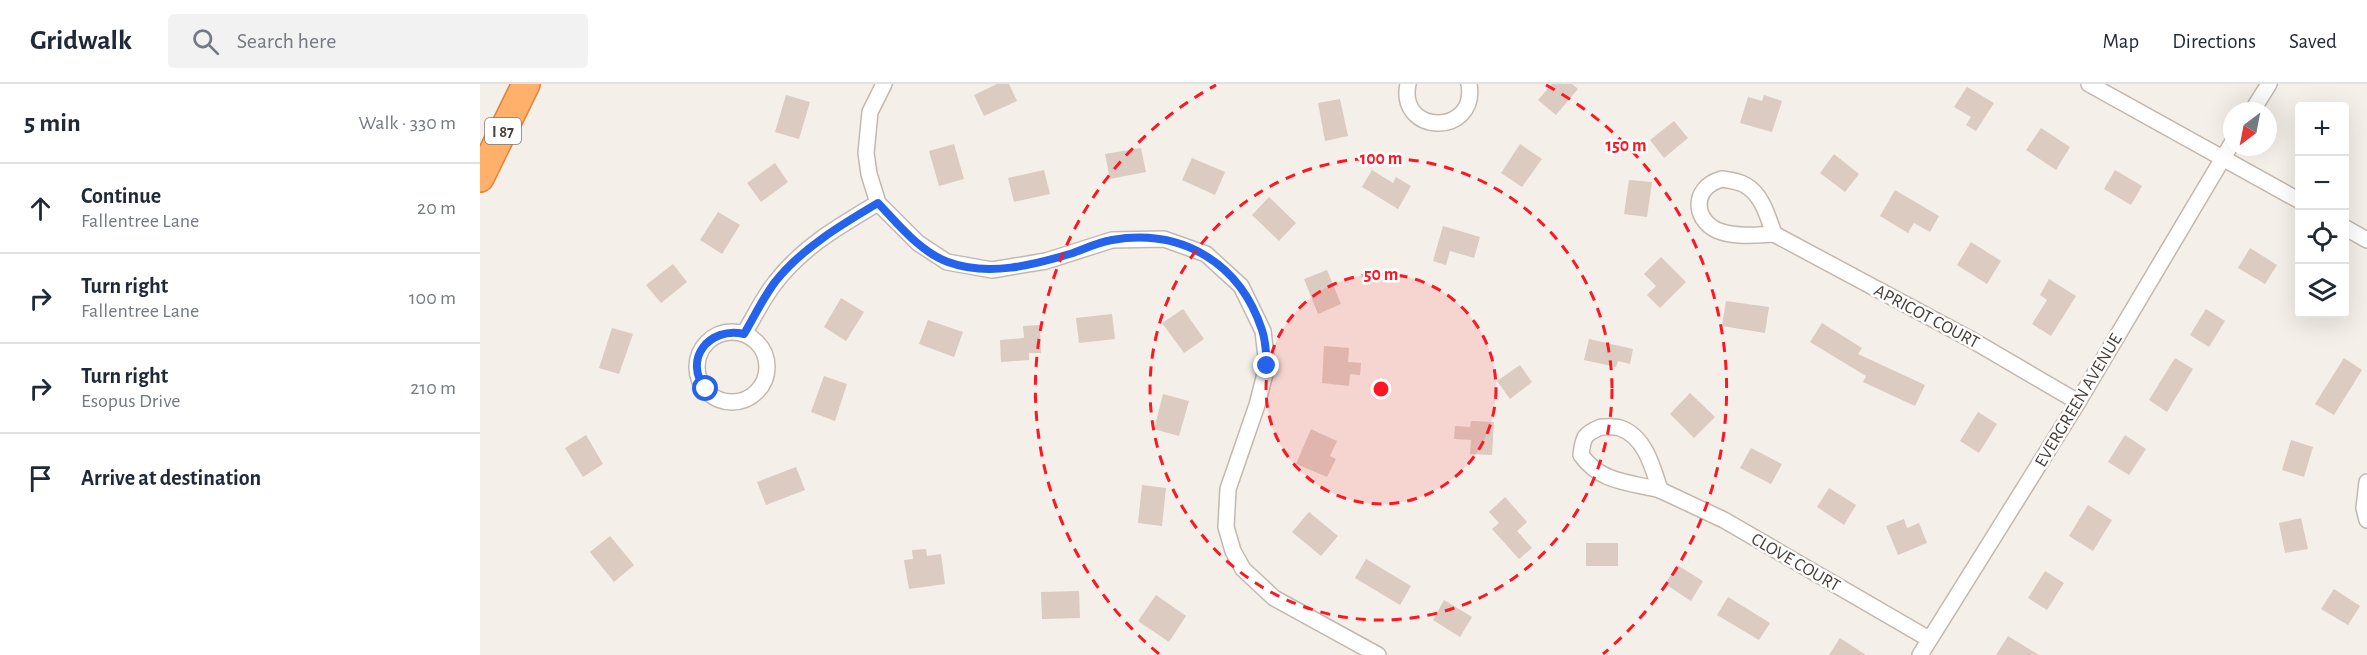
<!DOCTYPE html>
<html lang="en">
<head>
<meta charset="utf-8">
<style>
	:root { --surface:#fff; --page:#f2f2f3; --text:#1f2937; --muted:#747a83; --line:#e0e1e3 }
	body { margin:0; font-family:"Alegreya Sans",sans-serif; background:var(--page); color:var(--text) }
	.controls { position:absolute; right:18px; top:18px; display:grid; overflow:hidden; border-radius:6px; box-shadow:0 6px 24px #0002 }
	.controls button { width:54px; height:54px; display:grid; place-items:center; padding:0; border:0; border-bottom:2px solid var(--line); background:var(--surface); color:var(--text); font:30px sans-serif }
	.compass { position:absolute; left:1743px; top:18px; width:54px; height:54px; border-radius:50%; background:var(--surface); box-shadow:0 6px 24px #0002; rotate:212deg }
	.stop { position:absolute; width:18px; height:18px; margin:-14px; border:4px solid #2563eb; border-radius:50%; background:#fff }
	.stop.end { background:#2563eb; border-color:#fff; box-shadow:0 2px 6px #0008 }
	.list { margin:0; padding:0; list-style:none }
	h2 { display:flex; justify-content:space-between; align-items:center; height:78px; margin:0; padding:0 24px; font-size:26px }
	h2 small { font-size:20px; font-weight:400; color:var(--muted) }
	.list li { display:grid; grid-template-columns:39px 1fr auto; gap:18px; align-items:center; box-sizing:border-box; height:90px; padding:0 24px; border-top:2px solid var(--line) }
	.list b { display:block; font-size:22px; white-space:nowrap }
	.list p { margin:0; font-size:20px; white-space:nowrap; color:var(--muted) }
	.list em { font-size:20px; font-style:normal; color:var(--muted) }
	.icon { flex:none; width:33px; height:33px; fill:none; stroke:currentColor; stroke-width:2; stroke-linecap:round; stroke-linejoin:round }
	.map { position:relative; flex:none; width:1887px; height:571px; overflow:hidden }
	header { display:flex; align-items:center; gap:36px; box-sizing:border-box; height:84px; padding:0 30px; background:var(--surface); border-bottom:2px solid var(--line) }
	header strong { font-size:28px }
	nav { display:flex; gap:33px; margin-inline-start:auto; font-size:21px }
	.search { width:420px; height:54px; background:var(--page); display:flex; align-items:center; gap:15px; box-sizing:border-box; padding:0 21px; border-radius:6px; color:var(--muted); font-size:22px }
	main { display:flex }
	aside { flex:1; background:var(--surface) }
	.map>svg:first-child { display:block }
	.building { fill:#dbcbc1 }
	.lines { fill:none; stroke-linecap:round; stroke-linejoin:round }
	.minor-casing { stroke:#c4b8ae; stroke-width:18 }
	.motorway-casing { stroke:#e58034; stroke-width:30 }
	.minor { stroke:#fff; stroke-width:15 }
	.motorway { stroke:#ffb06a; stroke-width:27 }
	.route { stroke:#2563eb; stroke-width:8 }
	.ring { fill:none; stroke:#ff1622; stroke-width:3; stroke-dasharray:10 8 }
	.labels { text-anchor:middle; stroke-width:5; stroke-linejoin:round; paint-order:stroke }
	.shield { fill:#fff; stroke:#807973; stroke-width:1.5 }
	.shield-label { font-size:16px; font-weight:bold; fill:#4a3f37 }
	.street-label { font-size:18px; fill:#4a3f37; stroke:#fff }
	.centre { fill:#ff1622; stroke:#fff; stroke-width:3 }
	.ring-label { font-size:18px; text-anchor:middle; font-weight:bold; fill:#ff1622; stroke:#fff; stroke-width:5; stroke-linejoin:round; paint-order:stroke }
</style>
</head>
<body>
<header>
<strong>Gridwalk</strong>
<div class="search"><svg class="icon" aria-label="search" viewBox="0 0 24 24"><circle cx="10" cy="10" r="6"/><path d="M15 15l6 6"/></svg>Search here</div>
<nav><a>Map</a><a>Directions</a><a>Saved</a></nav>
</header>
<main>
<aside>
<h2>5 min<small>Walk · 330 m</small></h2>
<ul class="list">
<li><svg class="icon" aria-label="ahead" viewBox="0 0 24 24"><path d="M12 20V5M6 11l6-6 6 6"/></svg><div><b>Continue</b><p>Fallentree Lane</p></div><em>20 m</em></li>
<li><svg class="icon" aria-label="right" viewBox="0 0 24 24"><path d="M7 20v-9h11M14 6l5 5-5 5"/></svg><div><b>Turn right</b><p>Fallentree Lane</p></div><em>100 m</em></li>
<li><svg class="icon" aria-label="right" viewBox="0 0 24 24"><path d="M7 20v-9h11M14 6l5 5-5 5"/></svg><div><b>Turn right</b><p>Esopus Drive</p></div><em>210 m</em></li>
<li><svg class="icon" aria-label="arrive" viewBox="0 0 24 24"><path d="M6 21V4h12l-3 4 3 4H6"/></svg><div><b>Arrive at destination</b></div></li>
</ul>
</aside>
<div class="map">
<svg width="1887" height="571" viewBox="0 0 1887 571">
	<rect width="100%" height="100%" fill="#f5efe9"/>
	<!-- building -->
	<g class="building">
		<path d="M517 0H529L537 17 504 32 494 11Z"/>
		<path d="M1072 0H1092L1098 5 1076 31 1058 16Z"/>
		<path d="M1487 3 1514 19 1496 47 1486 41 1491 33 1474 23Z"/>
		<path d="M306 11 330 18 319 55 295 48Z"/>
		<path d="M1284 11 1302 17 1292 48 1260 39 1268 13 1282 17Z"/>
		<path d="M860 15 868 52 845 57 838 19Z"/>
		<path d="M1194 37 1208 54 1184 74 1170 56Z"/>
		<path d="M1561 44 1590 63 1576 86 1546 66Z"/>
		<path d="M474 60 484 95 459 102 449 67Z"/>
		<path d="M1040 60 1062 75 1042 103 1021 89Z"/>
		<path d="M661 64 666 88 630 95 625 70Z"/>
		<path d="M1354 70 1379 90 1365 108 1340 89Z"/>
		<path d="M712 74 745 88 735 111 702 96Z"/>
		<path d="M295 79 308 98 281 118 267 99Z"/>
		<path d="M564 86 570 110 534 118 528 94Z"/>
		<path d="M892 86 913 99 916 93 931 102 918 125 882 103Z"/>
		<path d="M1635 86 1662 102 1651 121 1624 105Z"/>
		<path d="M1149 96 1172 98 1167 133 1144 130Z"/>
		<path d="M1415 106 1459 132 1450 148 1434 139 1428 149 1400 132Z"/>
		<path d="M789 113 816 139 799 157 772 131Z"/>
		<path d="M238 128 260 141 242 170 220 156Z"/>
		<path d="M963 142 1000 153 994 174 970 167 966 181 953 177Z"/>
		<path d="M1491 158 1521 177 1507 200 1477 181Z"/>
		<path d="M1770 164 1797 181 1785 200 1758 184Z"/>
		<path d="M1181 173 1206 198 1180 224 1167 211 1176 202 1164 190Z"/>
		<path d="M193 180 207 198 181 219 166 201Z"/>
		<path d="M847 186 861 220 838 230 824 195Z"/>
		<path d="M1569 195 1596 212 1571 252 1552 240 1567 216 1560 211Z"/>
		<path d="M361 214 384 228 366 257 344 243Z"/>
		<path d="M1246 217 1289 223 1285 249 1242 242Z"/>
		<path d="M703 225 724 255 704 269 682 239Z"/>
		<path d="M1726 225 1745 237 1729 263 1710 251Z"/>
		<path d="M632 230 635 255 599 259 596 234Z"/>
		<path d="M448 236 483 248 474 273 439 260Z"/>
		<path d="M1342 239 1382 264 1378 270 1445 301 1435 322 1383 298 1386 292 1330 258Z"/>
		<path d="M560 241 561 269H549V276L521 278 520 256 544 254 543 242Z"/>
		<path d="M132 244 153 250 139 290 119 284Z"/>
		<path d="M1109 255 1153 265 1150 280 1138 277 1136 283 1104 276Z"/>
		<path d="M844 262 869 264 868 278 881 279 880 291 870 290 869 302 842 299Z"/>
		<path d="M1695 274 1713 285 1687 328 1669 316Z"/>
		<path d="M1864 274 1882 286 1854 331 1835 320Z"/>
		<path d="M1040 281 1052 298 1030 315 1017 297Z"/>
		<path d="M344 292 367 300 355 337 331 328Z"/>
		<path d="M1210 309 1235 333 1214 354 1190 330Z"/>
		<path d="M683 310 709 317 699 352 674 345Z"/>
		<path d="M1498 328 1517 340 1499 369 1480 357Z"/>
		<path d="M991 337 1014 338 1012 371 990 370 991 356 974 355 975 342 990 343Z"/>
		<path d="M831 345 857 357 850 372 856 375 847 393 816 380Z"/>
		<path d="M106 351 123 380 103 393 85 364Z"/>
		<path d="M1645 351 1666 365 1649 391 1628 378Z"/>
		<path d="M1811 356 1833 363 1824 393 1802 386Z"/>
		<path d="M1271 364 1302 380 1291 400 1260 384Z"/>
		<path d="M316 383 325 406 286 421 277 398Z"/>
		<path d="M662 401 686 404 682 442 658 439Z"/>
		<path d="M1349 404 1376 421 1364 441 1337 423Z"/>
		<path d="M1025 413 1047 438 1037 447 1052 464 1039 475 1012 445 1019 439 1009 428Z"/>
		<path d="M1608 421 1632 436 1613 467 1589 452Z"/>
		<path d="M829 428 858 452 841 472 812 448Z"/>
		<path d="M1821 434 1828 465 1805 469 1799 439Z"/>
		<path d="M1424 435 1427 444 1439 439 1447 459 1418 471 1406 442Z"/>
		<path d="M130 452 154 481 134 498 110 468Z"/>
		<rect x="1106" y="459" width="32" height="23"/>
		<path d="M446 465 447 472 461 470 465 500 429 505 424 476 433 475 432 466Z"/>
		<path d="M886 475 931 502 920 521 875 494Z"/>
		<path d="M1197 481 1223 497 1211 517 1185 500Z"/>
		<path d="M1565 487 1584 499 1567 526 1548 514Z"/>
		<path d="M1854 505 1880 522 1868 541 1841 525Z"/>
		<path d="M599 507 600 534 562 535 561 508Z"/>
		<path d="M676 511 706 532 689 558 658 537Z"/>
		<path d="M1248 513 1290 539 1279 556 1237 531Z"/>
		<path d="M964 516 992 533 980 553 953 536Z"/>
		<path d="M1528 552 1559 571H1516Z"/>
		<path d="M1360 554 1386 571H1349Z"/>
	</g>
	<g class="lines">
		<defs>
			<g id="minor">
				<path d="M404 0 390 28 386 69 389 90 398 119 438 159 467 178 512 186 566 177 632 156 684 155 726 170 761 202 783 247 787 282 777 321 748 405 746 443 753 467 763 485 794 514 898 571"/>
				<path d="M928 0C917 51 998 53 989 0"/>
				<path d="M1609 0 1820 117"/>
				<path d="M1772 27 1789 0"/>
				<path d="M1242 95C1249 96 1258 97 1265 101 1282 110 1288 133 1294 150 1277 151 1259 153 1242 148 1214 140 1209 104 1242 95Z"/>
				<path d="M1864 143 1887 156"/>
				<path d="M1294 150 1492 256 1598 318"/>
				<circle cx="252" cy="283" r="35"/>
				<path d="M264 250C274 233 283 214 295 199 322 163 361 141 398 119"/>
				<path d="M1121 343C1127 343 1135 342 1140 344 1165 352 1173 384 1180 406 1149 398 1121 399 1101 371 1103 353 1104 350 1121 343Z"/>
				<path d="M1887 398 1884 424 1887 436"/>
				<path d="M1180 406 1244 436 1449 555"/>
				<path d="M1440 571 1598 318 1752 59"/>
			</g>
			<path id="motorway" d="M0 94 46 0"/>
		</defs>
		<!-- minor casing -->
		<use href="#minor" class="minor-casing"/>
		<!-- motorway casing -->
		<use href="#motorway" class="motorway-casing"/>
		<!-- minor -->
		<use href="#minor" class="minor"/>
		<!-- motorway -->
		<use href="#motorway" class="motorway"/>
	</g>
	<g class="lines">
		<!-- route -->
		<path class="route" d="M226 305C202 276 229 242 264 250 274 233 283 214 295 198 322 164 361 141 398 119 418 140 440 168 468 178 508 193 554 181 593 169 606 164 619 158 632 156 702 144 760 179 782 246 786 257 786 270 787 282"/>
	</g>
	<!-- distance rings -->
	<circle cx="901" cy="305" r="115" fill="#ff1622" fill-opacity=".12"/>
	<g class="ring">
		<circle cx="901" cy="305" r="115"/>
		<circle cx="901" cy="305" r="231"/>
		<path d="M679 570A346 346 0 0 1 736 1M1066 1A346 346 0 0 1 1123 570"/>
	</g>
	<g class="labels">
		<!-- shield labels -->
		<rect class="shield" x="5" y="34" width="36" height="26" rx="4.5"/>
		<g class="shield-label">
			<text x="23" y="53">I 87</text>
		</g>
		<!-- street labels -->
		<g class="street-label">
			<text transform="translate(1447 232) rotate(28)" y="6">APRICOT COURT</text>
			<text transform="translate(1598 316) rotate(-59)" y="6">EVERGREEN AVENUE</text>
			<text transform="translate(1316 478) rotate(30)" y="6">CLOVE COURT</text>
		</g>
	</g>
	<circle cx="901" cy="305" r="9" class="centre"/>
	<g class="ring-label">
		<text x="1146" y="67">150 m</text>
		<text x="901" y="80">100 m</text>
		<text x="901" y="196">50 m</text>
	</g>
</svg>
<div class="controls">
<button>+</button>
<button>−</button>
<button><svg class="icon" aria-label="locate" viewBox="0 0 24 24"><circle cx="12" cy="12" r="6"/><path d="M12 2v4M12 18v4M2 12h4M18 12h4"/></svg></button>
<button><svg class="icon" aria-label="layers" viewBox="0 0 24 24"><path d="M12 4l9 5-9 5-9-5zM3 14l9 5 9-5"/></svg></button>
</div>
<svg class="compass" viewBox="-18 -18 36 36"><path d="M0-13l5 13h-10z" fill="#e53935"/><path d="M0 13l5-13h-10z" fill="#747a83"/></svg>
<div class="stop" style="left:226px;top:305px"></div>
<div class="stop end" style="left:787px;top:282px"></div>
</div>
</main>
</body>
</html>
